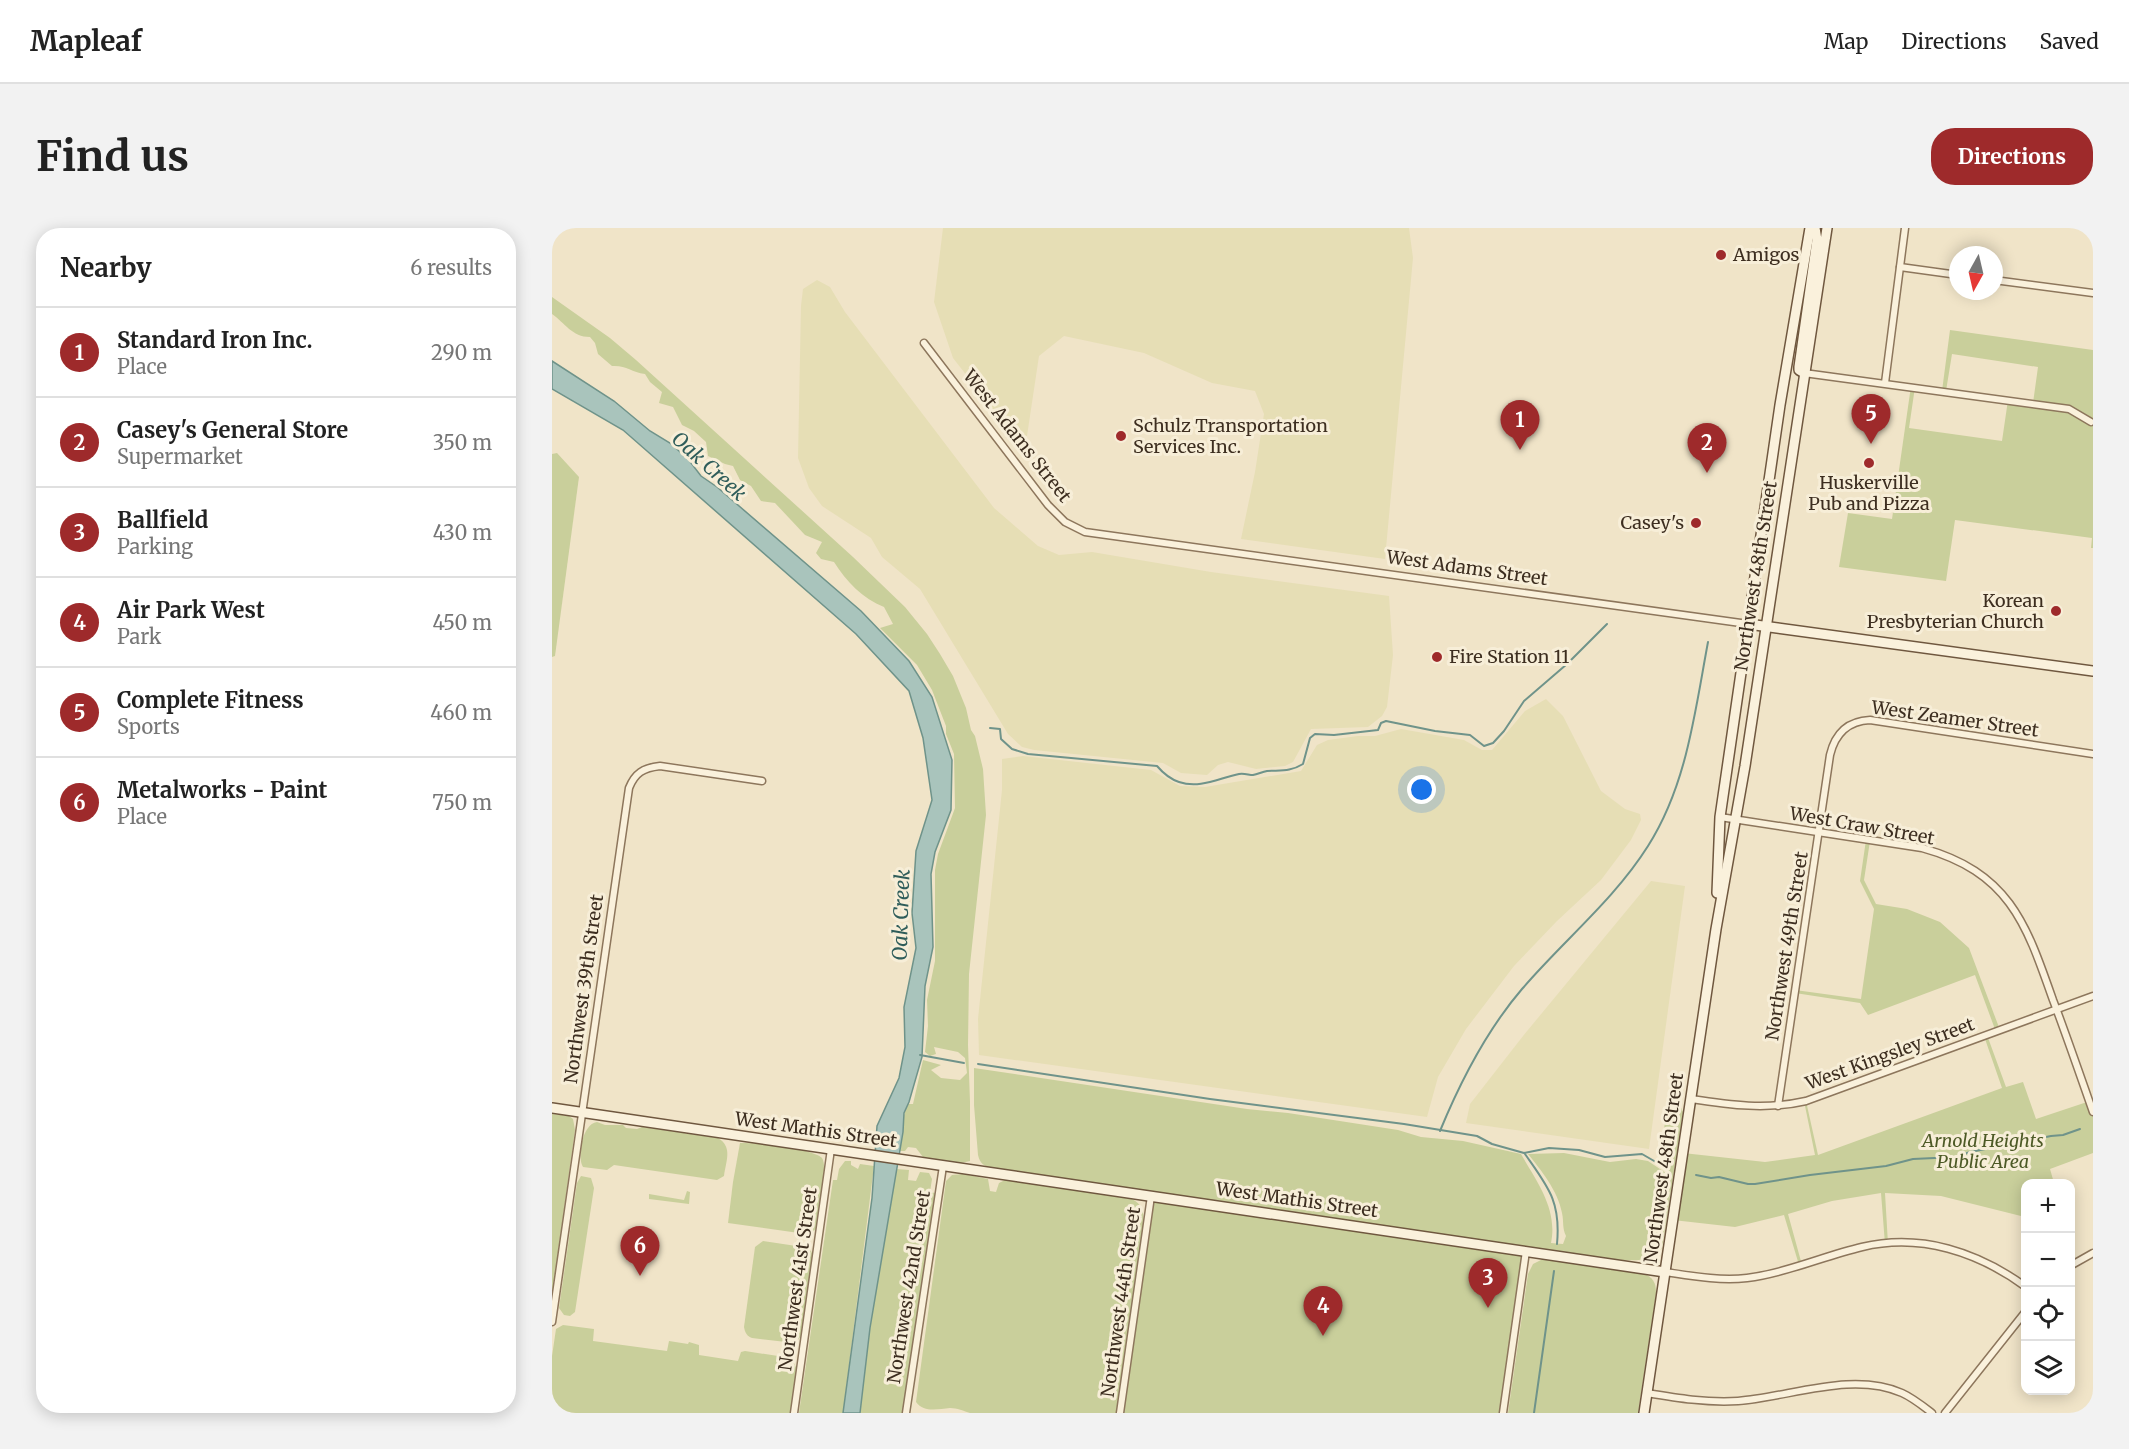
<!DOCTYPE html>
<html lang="en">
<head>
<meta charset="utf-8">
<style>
	:root { --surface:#fff; --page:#f2f2f2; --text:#222; --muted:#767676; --line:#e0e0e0; --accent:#9e2a2b }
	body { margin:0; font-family:Merriweather,serif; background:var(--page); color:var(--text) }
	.controls { position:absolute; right:18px; bottom:18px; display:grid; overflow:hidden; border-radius:12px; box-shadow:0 3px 15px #0003 }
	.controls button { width:54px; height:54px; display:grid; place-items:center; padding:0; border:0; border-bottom:2px solid var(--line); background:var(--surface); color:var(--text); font:30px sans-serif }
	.compass { position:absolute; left:1397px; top:18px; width:54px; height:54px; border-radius:50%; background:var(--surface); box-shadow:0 3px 15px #0003; rotate:188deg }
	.you { position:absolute; left:870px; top:562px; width:21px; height:21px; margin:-15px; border:4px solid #fff; border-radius:50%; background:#1a73e8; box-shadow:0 0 0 9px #1a73e833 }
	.badge { display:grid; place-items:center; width:39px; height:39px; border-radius:50%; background:var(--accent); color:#fff; font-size:20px; font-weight:700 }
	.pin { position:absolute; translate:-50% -50px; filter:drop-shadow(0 2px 3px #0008) }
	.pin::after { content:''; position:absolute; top:32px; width:21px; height:18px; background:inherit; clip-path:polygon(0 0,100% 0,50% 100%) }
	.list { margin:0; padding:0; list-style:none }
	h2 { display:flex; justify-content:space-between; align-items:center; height:78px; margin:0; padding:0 24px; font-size:26px }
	h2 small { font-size:20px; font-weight:400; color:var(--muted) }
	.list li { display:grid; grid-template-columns:39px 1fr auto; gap:18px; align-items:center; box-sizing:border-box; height:90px; padding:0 24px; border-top:2px solid var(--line) }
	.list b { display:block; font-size:22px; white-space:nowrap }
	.list p { margin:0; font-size:20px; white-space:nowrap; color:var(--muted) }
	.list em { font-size:20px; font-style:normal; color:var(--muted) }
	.icon { flex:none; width:33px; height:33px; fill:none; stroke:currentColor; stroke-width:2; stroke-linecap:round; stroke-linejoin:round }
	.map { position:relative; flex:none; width:1541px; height:1185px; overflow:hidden; border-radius:24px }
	header { display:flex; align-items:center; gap:36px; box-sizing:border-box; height:84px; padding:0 30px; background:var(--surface); border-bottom:2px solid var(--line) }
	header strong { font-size:28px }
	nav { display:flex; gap:33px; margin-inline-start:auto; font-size:21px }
	.intro { display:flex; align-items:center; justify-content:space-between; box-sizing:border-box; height:144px; padding:0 36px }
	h1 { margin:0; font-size:42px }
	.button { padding:15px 27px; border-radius:24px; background:var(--accent); color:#fff; font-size:21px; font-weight:700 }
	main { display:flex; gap:36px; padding:0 36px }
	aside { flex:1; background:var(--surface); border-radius:24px; box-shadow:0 3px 15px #0003 }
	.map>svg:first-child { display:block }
	.farmland { fill:#e6deb5 }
	.green { fill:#c9cf9b }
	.water { fill:#a9c4bc; stroke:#6f938a; stroke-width:1.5 }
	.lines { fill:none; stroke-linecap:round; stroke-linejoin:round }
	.stream { stroke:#6f938a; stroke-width:2 }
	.street-casing { stroke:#8d765c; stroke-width:9 }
	.secondary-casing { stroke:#6f573f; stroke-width:12 }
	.street { stroke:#faf1dc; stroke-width:6 }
	.secondary { stroke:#faf1dc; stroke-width:9 }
	.poi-dot { fill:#9e2a2b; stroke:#f7eed8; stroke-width:2 }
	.labels { text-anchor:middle; stroke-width:6; stroke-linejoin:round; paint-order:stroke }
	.poi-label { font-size:18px; fill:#3d2e20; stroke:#f7eed8; text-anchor:start }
	.street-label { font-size:18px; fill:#3d2e20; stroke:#f7eed8 }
	.park-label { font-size:18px; font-style:italic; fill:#4d5a26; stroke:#f7eed8 }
	.water-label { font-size:20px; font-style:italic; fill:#2f5d5a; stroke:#f7eed8 }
</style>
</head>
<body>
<header>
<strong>Mapleaf</strong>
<nav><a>Map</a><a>Directions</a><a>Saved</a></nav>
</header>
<div class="intro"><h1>Find us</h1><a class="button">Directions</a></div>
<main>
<aside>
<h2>Nearby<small>6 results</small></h2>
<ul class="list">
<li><span class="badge">1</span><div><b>Standard Iron Inc.</b><p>Place</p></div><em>290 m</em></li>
<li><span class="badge">2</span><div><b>Casey's General Store</b><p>Supermarket</p></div><em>350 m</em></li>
<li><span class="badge">3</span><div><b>Ballfield</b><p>Parking</p></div><em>430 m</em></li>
<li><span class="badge">4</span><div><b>Air Park West</b><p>Park</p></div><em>450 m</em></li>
<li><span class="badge">5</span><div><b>Complete Fitness</b><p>Sports</p></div><em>460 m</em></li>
<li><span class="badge">6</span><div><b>Metalworks - Paint</b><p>Place</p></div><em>750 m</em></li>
</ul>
</aside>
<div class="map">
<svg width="1541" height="1185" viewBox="0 0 1541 1185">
	<rect width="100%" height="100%" fill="#f0e4c8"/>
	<!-- farmland -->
	<g class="farmland">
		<path d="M391 0H857L861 30 833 331 689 311 703 244 712 186 703 163 660 155 592 125 512 108 487 128 475 208H462L401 130 382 74Z"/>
		<path d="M265 52 278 59 293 84 442 280 486 318 507 327 540 324 659 344 837 368 841 427 835 479 830 488 816 499 759 501 741 534 733 538 704 541 676 534 666 537 655 547 629 545 611 535 482 522 470 519 456 506 368 361 330 329 319 310 270 278 257 260 246 230 249 78 251 61Z"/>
		<path d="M994 471 1011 488 1049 563 1073 581 1088 586 1089 592 1079 612 1049 652 1005 693 962 738 914 801 886 849 875 889 427 827 426 791 450 562V531L471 528 599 542 628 558 653 559 749 543 765 517 776 512 806 508H823L849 501 912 512 930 522H940L973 483Z"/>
		<path d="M1099 653 1133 658 1097 921 914 895 918 876 971 808Z"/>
	</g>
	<!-- green -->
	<g class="green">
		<path d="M0 69 58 110 84 132 301 329 353 379 375 406 388 426 401 448 414 480 419 502 423 508 431 541 434 587 417 746 416 817 418 874V933L409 935 371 929 364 920 356 919 353 923H347C350 908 349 890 356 876H361L371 832 389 837 379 842 389 850 408 852 415 845 413 830 406 824 382 819 384 826 378 828 373 824 376 798 375 772 383 733V642L386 626 403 580 402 526 394 506V498L380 462 365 437 328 400 341 396 332 379C311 371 294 353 282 334L269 331 264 325 270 314 253 307 223 275 209 273 199 258 188 252 181 238 173 236 156 228 154 214 142 203 130 197 121 179 107 175 110 164 98 154 93 146C79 144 74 137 60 138L46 126 43 115 38 109C20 109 13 95 0 86Z"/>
		<path d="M1398 102 1541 122V320H1539L1540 310 1403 292 1394 353 1287 339 1296 285 1340 291 1359 158 1363 159 1357 200 1450 213 1456 172 1481 175 1486 139 1400 126 1394 163H1390Z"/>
		<path d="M5 225 27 249 3 428 0 429V226Z"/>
		<path d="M1314 612 1318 613 1312 652 1324 676 1355 681 1388 694 1417 720 1448 802 1444 804 1423 747 1316 787 1308 775 1243 765V762L1309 771 1322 681 1308 653Z"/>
		<path d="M1435 807 1454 859 1471 854 1484 891 1541 872V925L1498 941 1502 955 1474 956 1473 989 1389 968 1333 965 1336 1016H1333L1329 965 1280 973 1236 986 1250 1037H1247L1232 987 1183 999 1121 992 1131 925 1213 934 1263 927 1252 873H1254L1266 927 1450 860 1432 808Z"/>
		<path d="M422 840 695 881 736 885 846 902 869 909 911 913 969 926C985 954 1006 981 999 1015L1011 1016 1014 1008C1010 1000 1012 994 1010 985 1006 963 989 942 976 926L1012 925 1058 934 1084 931 1096 933 1114 945 1116 944 1117 937 1108 930 1116 872C1124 874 1128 876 1131 884L1110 1020C1097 1040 1060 1030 1039 1028L441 940C432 938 428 936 426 927L422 877Z"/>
		<path d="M0 886 17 888 21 891 23 902 0 1067Z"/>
		<path d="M45 894 53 897H71L74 900 85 901 90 899 166 910C181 919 174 933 172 948L165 952 62 937 55 942 31 939C25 929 30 896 45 894Z"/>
		<path d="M188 915C200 914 263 921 270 930 276 939 270 988 265 999 262 1004 259 1005 254 1006L176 995 181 954Z"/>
		<path d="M293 933H299V937L306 941 308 936 322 938 291 1185H247L281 952H285L287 941Z"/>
		<path d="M344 941 357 942 356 952 364 953 368 944 377 945 380 951 378 964 383 965 351 1185H308L318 1100Z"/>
		<path d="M411 946 436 951 438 963 444 964 447 955 453 952 580 971C593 978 592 987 591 1001L564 1185H418C412 1183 405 1180 398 1180 386 1181 372 1185 364 1174L394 953 400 947Z"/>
		<path d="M29 948 39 950 42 960 23 1084 18 1088 12 1087 7 1080 25 955Z"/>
		<path d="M135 963 138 964 137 976 97 971V966L132 972Z"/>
		<path d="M599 968 974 1023 951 1185H568Z"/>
		<path d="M211 1013 251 1019 259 1023 262 1030 251 1106 243 1115 200 1110C195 1108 193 1105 192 1099L203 1019Z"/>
		<path d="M991 1031 1090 1045C1101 1049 1104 1054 1104 1065L1086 1185H956L976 1046 981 1036Z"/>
		<path d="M11 1097 42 1101 41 1113 115 1123 117 1113 136 1116 137 1114 147 1117V1127L186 1133 189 1124 193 1123 239 1130 245 1141 239 1185H0V1128L4 1101Z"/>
	</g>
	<!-- water -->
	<path class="water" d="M0 133 62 173 98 203 118 215 136 231 149 248 165 259 309 383 357 433 380 469 400 532 399 582 383 624 379 646 381 719 373 758 370 829 357 874 352 885 351 904 318 1100 308 1185H291L320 970 325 898 347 850 353 819 352 779 364 720 360 685 364 623 380 572 371 510 357 463 304 406 71 202 0 161Z"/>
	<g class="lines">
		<!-- stream -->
		<g class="stream">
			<path d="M438 500 448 501 449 511 460 521 476 526 605 538C611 545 618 551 627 554 648 561 667 550 687 546 692 545 697 547 701 547 706 546 710 544 715 543 729 542 738 544 751 536L758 510 763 506 782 507 826 502 829 495 834 493 883 503 918 507 932 518 941 515 952 503 972 473 1015 436 1055 396"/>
			<path d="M368 827 412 835"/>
			<path d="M426 836 658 871 852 896 925 908 940 916 972 925 997 920 1027 922 1053 929 1090 926 1116 941"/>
			<path d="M888 903C909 852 934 803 970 761 1011 713 1062 672 1096 618 1135 557 1143 483 1156 414"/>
			<path d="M973 926C996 959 1009 973 1005 1016"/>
			<path d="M1144 947 1159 950 1167 949 1196 956H1203L1258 947 1334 938 1361 931 1404 929 1418 924 1499 908 1511 907 1528 901"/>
			<path d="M982 1185 1002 1043"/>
		</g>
		<defs>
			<g id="street">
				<path d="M1348 39 1406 47"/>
				<path d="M1442 52 1541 65"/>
				<path d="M372 115 496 277 513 294 533 304 1196 396"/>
				<path d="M1252 145 1517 181 1539 194"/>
				<path d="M1333 155 1353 0"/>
				<path d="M1168 589 1370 620C1457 644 1474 695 1501 772 1515 809 1528 847 1541 884"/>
				<path d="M1139 871C1178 877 1215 882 1254 873L1541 768"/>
				<path d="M1226 878 1278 527C1283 506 1295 493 1318 492L1541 526"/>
				<path d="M1518 1038 1541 1025"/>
				<path d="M1113 1044C1140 1048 1167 1053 1195 1050 1234 1045 1272 1028 1310 1019 1369 1005 1426 1024 1474 1059"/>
				<path d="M0 1094 77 560C83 545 91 540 108 538L210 553"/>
				<path d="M1095 1165C1125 1170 1155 1175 1186 1173 1238 1169 1300 1143 1350 1165 1361 1170 1371 1178 1380 1185"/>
				<path d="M242 1185 279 921"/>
				<path d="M354 1185 391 938"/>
				<path d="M568 1185 599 968"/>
				<path d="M951 1185 974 1023"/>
				<path d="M1393 1185 1474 1083"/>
			</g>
			<g id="secondary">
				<path d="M1252 145 1247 142V139L1265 12 1263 0"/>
				<path d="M1196 396 1541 443"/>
				<path d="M1165 665 1168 589 1228 177 1258 0"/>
				<path d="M0 880 1113 1044"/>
				<path d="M1092 1185 1164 701 1193 538 1275 0"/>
			</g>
		</defs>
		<!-- street casing -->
		<use href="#street" class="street-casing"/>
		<!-- secondary casing -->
		<use href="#secondary" class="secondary-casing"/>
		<!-- street -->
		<use href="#street" class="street"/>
		<!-- secondary -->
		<use href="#secondary" class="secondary"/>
	</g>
	<!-- markers -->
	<g class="poi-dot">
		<circle cx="1169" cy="27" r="6"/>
		<circle cx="569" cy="208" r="6"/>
		<circle cx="1317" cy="235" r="6"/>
		<circle cx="1144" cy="295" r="6"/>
		<circle cx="1504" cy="383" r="6"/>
		<circle cx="885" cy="429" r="6"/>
	</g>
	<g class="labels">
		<!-- poi labels -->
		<g class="poi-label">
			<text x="1181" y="33">Amigos</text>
			<text x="581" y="204">Schulz Transportation<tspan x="581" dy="21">Services Inc.</tspan></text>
			<text x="1317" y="261" text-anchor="middle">Huskerville<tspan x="1317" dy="21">Pub and Pizza</tspan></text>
			<text x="1132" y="301" text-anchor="end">Casey's</text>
			<text x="1492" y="379" text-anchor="end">Korean<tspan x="1492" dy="21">Presbyterian Church</tspan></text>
			<text x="897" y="435">Fire Station 11</text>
		</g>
		<!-- street labels -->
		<g class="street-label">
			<text transform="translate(465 208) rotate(52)" y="6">West Adams Street</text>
			<text transform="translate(915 340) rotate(8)" y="6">West Adams Street</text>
			<text transform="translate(1204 348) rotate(-81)" y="6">Northwest 48th Street</text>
			<text transform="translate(1403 491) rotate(8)" y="6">West Zeamer Street</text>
			<text transform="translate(1310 598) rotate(10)" y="6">West Craw Street</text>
			<text transform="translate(1235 718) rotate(-81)" y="6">Northwest 49th Street</text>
			<text transform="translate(32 761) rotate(-82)" y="6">Northwest 39th Street</text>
			<text transform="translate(1338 826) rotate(-20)" y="6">West Kingsley Street</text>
			<text transform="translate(264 902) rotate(8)" y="6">West Mathis Street</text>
			<text transform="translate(1112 940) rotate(-82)" y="6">Northwest 48th Street</text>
			<text transform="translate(745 972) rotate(8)" y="6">West Mathis Street</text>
			<text transform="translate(246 1051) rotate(-82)" y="6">Northwest 41st Street</text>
			<text transform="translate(357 1059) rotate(-81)" y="6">Northwest 42nd Street</text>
			<text transform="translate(569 1074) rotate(-82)" y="6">Northwest 44th Street</text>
		</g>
		<!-- park labels -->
		<g class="park-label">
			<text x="1431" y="919">Arnold Heights<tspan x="1431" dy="21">Public Area</tspan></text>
		</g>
		<!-- water labels -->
		<g class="water-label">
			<text transform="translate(157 238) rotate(42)" y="7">Oak Creek</text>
			<text transform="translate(349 687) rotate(-88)" y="7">Oak Creek</text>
		</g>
	</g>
</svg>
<div class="controls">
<button>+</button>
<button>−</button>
<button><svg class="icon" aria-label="locate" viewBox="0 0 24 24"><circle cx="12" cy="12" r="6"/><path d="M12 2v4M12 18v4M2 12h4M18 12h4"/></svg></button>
<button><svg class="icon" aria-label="layers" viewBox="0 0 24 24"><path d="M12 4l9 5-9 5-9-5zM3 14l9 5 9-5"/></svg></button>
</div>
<svg class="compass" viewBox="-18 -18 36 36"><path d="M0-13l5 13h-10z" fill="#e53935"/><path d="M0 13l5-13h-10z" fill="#767676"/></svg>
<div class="you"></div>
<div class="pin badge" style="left:968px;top:222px">1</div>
<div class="pin badge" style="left:1155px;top:245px">2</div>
<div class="pin badge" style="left:936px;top:1080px">3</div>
<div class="pin badge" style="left:771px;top:1108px">4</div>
<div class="pin badge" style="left:1319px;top:216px">5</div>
<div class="pin badge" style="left:88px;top:1048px">6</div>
</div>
</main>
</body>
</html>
